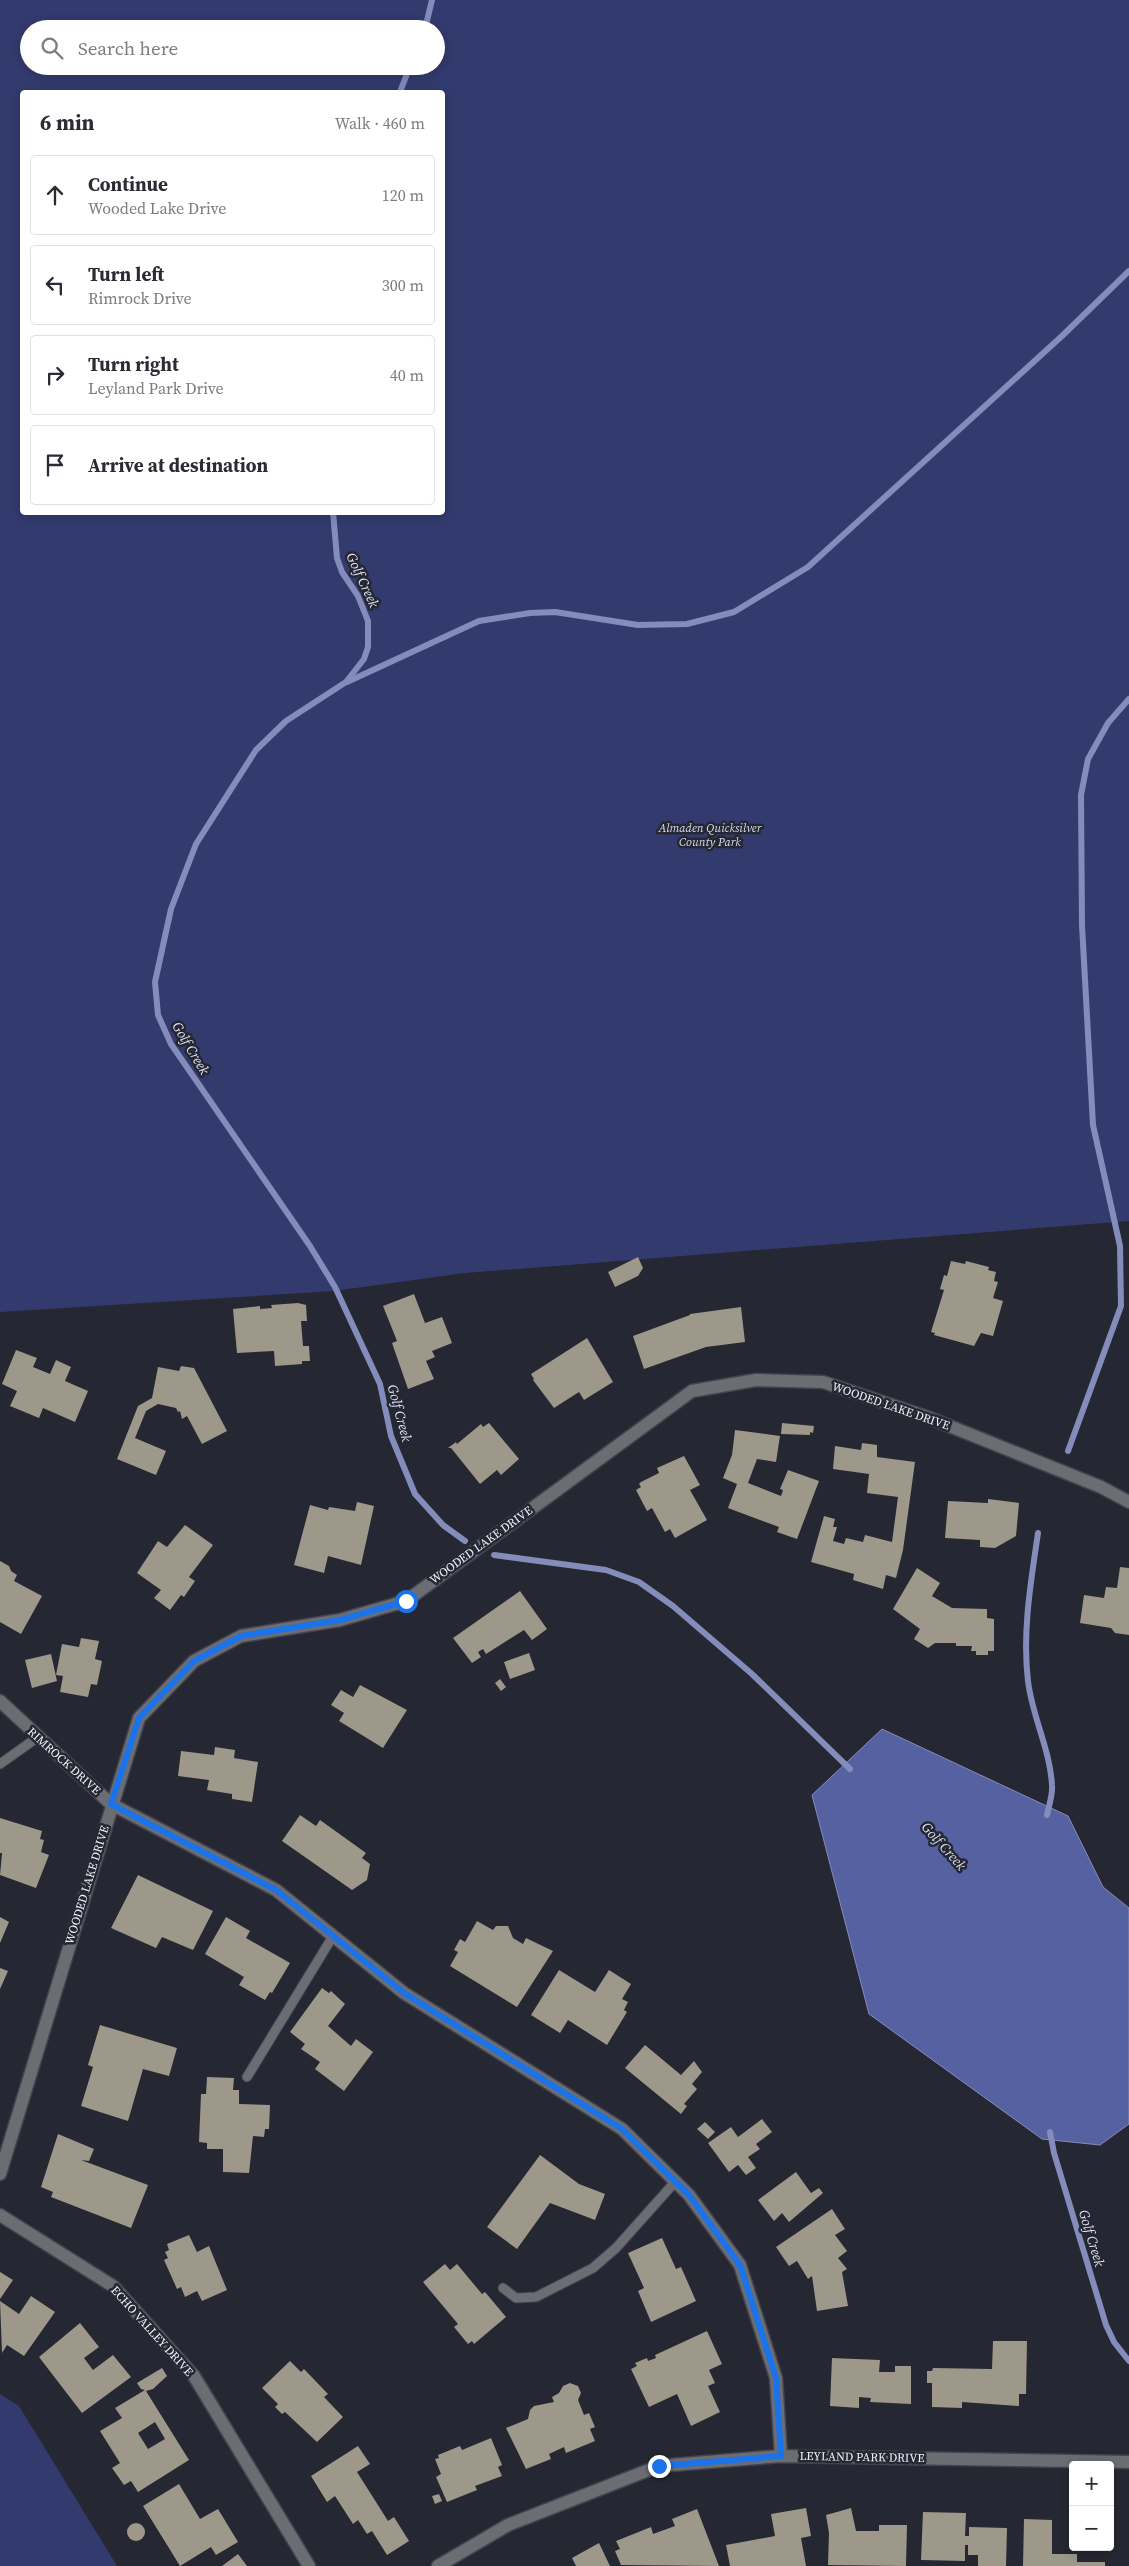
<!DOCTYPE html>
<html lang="en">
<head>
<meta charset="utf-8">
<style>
	:root { --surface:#fff; --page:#f7f7f7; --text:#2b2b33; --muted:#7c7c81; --line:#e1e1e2 }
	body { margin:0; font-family:"Source Serif 4",serif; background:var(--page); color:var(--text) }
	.controls { position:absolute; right:15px; bottom:15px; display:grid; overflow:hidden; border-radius:5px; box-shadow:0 2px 12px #0003 }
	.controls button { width:45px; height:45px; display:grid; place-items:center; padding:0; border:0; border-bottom:1px solid var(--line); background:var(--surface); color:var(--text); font:25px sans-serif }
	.stop { position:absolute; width:15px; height:15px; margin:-11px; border:4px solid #1a73e8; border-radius:50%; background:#fff }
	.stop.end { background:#1a73e8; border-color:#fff; box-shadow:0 1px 5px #0008 }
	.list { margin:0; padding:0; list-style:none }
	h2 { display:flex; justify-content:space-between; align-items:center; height:65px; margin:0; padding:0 20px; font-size:21px }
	h2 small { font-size:16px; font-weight:400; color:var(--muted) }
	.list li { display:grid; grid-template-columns:32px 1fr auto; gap:15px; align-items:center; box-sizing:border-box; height:80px; margin:0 10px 10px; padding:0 10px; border:1px solid var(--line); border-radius:5px }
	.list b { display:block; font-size:19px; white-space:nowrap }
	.list p { margin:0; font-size:16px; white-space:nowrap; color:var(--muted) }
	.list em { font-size:16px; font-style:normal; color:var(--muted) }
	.icon { flex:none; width:28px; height:28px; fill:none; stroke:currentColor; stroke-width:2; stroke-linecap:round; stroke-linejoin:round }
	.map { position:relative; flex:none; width:1129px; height:2566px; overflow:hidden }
	.search { position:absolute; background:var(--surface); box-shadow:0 2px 12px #0003; left:20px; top:20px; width:425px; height:55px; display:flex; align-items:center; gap:12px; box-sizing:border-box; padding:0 18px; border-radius:28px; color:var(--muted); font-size:19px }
	.panel { position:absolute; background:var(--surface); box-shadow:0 2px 12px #0003; left:20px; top:90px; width:425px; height:425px; border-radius:5px }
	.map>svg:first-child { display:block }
	.green { fill:#333b6e; fill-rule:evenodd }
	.water { fill:#5661a2; stroke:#848cbc }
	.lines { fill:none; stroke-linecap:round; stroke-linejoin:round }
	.stream { stroke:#848cbc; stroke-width:6 }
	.building { fill:#9d9889; fill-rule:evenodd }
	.lane-casing { stroke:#41434e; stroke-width:11 }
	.street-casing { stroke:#41434e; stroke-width:15 }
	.lane { stroke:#6b6d73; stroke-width:9 }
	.street { stroke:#6b6d73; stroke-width:12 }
	.route { stroke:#1a73e8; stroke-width:6 }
	.labels { text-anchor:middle; stroke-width:5; stroke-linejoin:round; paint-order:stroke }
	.park-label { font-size:12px; font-style:italic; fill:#d6dbee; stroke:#252732 }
	.street-label { font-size:12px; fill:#eff1f9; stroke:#252732 }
	.water-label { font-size:14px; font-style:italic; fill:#dce1f4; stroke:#252732 }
</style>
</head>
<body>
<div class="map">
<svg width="1129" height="2566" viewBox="0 0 1129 2566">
	<rect width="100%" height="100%" fill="#252732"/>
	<!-- green -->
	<g class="green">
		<path d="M0 0H1129V1221L465 1273 334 1291 0 1312ZM29 29H436V66H29ZM22 92H442V512H22Z"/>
		<path d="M0 2394 19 2406 117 2566H0Z"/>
	</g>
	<!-- water -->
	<path class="water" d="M882 1729 1068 1816 1103 1887 1129 1908V2124L1100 2145 1042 2139 869 2014 812 1795Z"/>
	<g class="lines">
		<!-- stream -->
		<g class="stream">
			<path d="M425 29 432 0"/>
			<path d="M400 92 410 66"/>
			<path d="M333 512 337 558 342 572 358 596 368 621V647L364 659 346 682 286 721 256 750 196 844 171 909 155 982 158 1015 171 1044 310 1246 335 1287 380 1384 391 1436 415 1494 443 1525 465 1541"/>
			<path d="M347 682 479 621 530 613 555 612 638 625 687 624 734 612 808 567 1062 336 1129 271"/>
			<path d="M1068 1451 1121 1306 1120 1246 1093 1125 1082 925 1081 795 1088 759 1108 723 1129 699"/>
			<path d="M1038 1533C1031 1581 1022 1632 1028 1681 1032 1716 1050 1749 1052 1785 1053 1794 1049 1805 1047 1815"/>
			<path d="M494 1555 606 1570 639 1582 673 1606 752 1674 850 1769"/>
			<path d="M1050 2132 1054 2153 1106 2325 1114 2342 1129 2361"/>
		</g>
	</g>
	<!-- building -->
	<g class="building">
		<path d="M638 1257 643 1268 638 1276 615 1287 608 1272Z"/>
		<path d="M951 1261 965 1264 966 1261 989 1267 988 1270 996 1272 994 1281 998 1282 993 1298 1003 1301 993 1336 981 1333 974 1346 934 1335 935 1333 931 1332 944 1290 940 1289 944 1275 947 1276Z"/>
		<path d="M414 1294 425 1323 442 1317 452 1343 432 1351 435 1357 426 1361 434 1379 408 1389 392 1343 397 1341 383 1306Z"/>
		<path d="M298 1303 306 1305 307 1321H301L303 1346H309L310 1361H302V1364L275 1366 274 1351 237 1353 233 1309 260 1306V1309L272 1308 271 1305Z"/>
		<path d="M741 1307 745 1342 706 1347 644 1369 633 1336 690 1315V1314Z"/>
		<path d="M587 1338 613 1382 584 1400 579 1392 554 1408 533 1380 534 1379 531 1374Z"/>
		<path d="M16 1350 37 1358 33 1367 50 1374 56 1360 71 1367 65 1381 88 1391 75 1422 43 1408 39 1418 10 1406 17 1391 2 1384Z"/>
		<path d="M181 1366 194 1368 227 1431 202 1444 187 1416 182 1419 180 1411 178 1412 176 1408 158 1404 146 1411 135 1438 166 1451 156 1475 117 1459 138 1406 152 1398 158 1367 179 1371Z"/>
		<path d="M489 1423 519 1459 501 1475 497 1470 480 1484 451 1448H448L456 1442 457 1444 481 1424 483 1427Z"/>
		<path d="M782 1423 814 1426 813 1433 810 1432V1435L781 1434Z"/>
		<path d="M735 1430 780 1436 776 1462 757 1459 748 1483 781 1496 783 1490 780 1489 788 1470 819 1481 797 1539 777 1532 779 1527 728 1508 737 1484 723 1478 732 1455Z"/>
		<path d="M862 1443 877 1445V1457L915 1462 903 1550 896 1578 886 1575 883 1589 853 1580 854 1574 811 1562 824 1516 835 1519 833 1527H837L833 1541 844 1544 846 1538 863 1542 865 1535 892 1542 898 1497 867 1493 869 1474 833 1469 835 1446 861 1450Z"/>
		<path d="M684 1456 700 1485 690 1490 707 1520 675 1538 670 1529 665 1532 652 1508 647 1511 636 1490 641 1487 639 1484 641 1482 659 1473 657 1468Z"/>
		<path d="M988 1499 1019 1503 1016 1536 995 1548 980 1547V1540L945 1538 948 1501 988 1503Z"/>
		<path d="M357 1502 374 1506 361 1565 328 1556 324 1573 294 1565 310 1505 328 1510 329 1507 355 1511Z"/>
		<path d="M185 1525 213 1545 189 1577 195 1581 184 1597 181 1595 170 1610 154 1598 161 1590 137 1573 158 1541 167 1547Z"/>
		<path d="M0 1561 9 1566 11 1571 17 1575 14 1581 42 1596 21 1634 0 1622Z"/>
		<path d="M1120 1567 1129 1568V1635L1115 1633 1111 1628 1080 1623 1084 1595 1104 1598 1106 1587 1117 1588Z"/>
		<path d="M917 1568 940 1583 932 1596 952 1608 987 1609V1618L994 1619V1651H988V1655H976V1651H971L972 1646H956V1643H935L928 1648 914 1639 920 1629 893 1609Z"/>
		<path d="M520 1591 547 1629 532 1640 524 1630 486 1654 483 1649 478 1652 481 1657 472 1663 453 1638Z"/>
		<path d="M81 1638 99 1641 95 1659 102 1661 97 1685 91 1684 88 1697 60 1692 63 1676 56 1675 62 1644 79 1647Z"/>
		<path d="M529 1653 535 1670 510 1679 504 1662Z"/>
		<path d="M51 1654 57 1681 32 1688 25 1660Z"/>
		<path d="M500 1679 506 1687 501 1691 495 1683Z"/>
		<path d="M360 1685 407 1710 383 1748 339 1721 344 1713 331 1705 341 1690 353 1697Z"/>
		<path d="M215 1747 235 1750 234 1758 258 1762 252 1802 232 1799V1794L207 1790 209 1780 178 1776 181 1751 214 1755Z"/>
		<path d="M300 1815 316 1826 320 1820 366 1853 362 1858 370 1864 367 1880 352 1890 282 1841Z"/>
		<path d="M0 1818 42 1831 40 1839 44 1840 41 1852 49 1855 36 1888 0 1875 2 1853H0Z"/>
		<path d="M138 1875 213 1911 193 1950 162 1937 156 1948 111 1928Z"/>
		<path d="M0 1917 9 1922 0 1943Z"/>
		<path d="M226 1917 250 1931 246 1938 290 1963 272 1993 270 1992 265 2000 239 1985 244 1977 205 1954Z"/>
		<path d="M477 1921 493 1930 496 1926H508L513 1938 523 1944 526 1938 553 1951 517 2007 450 1966 458 1952 454 1950 460 1939 465 1942Z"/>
		<path d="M0 1968 8 1971 0 1989Z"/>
		<path d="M559 1970 595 1992 609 1970 631 1984 622 1999 628 2002 624 2010 627 2012 607 2045 568 2020 560 2033 531 2015Z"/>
		<path d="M322 1988 329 1993 331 1991 345 2004 328 2026 351 2046 356 2039 373 2052 344 2091 315 2069 320 2062 301 2049 305 2044 290 2032Z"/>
		<path d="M100 2025 177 2048 169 2076 143 2069 128 2121 81 2106 93 2067 88 2065Z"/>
		<path d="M645 2045 681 2075 694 2061 702 2072 692 2084 697 2089 684 2104 687 2106 681 2114 625 2068Z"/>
		<path d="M207 2077 234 2078 233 2090H239V2104L270 2105 269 2129H265L264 2137 253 2136 249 2173 223 2172V2149H207V2143L199 2142 201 2094H206Z"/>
		<path d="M762 2119 772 2132 756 2144 760 2149 748 2157 756 2168 746 2175 738 2165 729 2172 708 2143 731 2127 738 2137Z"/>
		<path d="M705 2122 715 2132 708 2139 697 2129Z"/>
		<path d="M58 2134 94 2149 89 2161 81 2160 148 2185 131 2228 51 2197 53 2192 41 2187Z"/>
		<path d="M540 2155 579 2184 605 2194 595 2220 550 2203 517 2249 487 2227Z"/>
		<path d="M796 2172 811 2193 819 2188 823 2193 789 2222 782 2213 774 2221 758 2200Z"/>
		<path d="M832 2209 845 2229 835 2235 847 2251 838 2258 847 2269 842 2272 848 2306 817 2311 812 2276 808 2279 797 2261 789 2266 776 2247Z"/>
		<path d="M189 2235 197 2252 209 2246 227 2290 202 2301 197 2291 185 2297 181 2287 177 2289 164 2260 168 2258 165 2252 169 2250 167 2244Z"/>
		<path d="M662 2238 676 2269 681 2267 696 2301 651 2322 638 2291 644 2288 628 2253Z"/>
		<path d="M445 2264 450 2270 457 2264 482 2294 485 2292 506 2317 474 2344 472 2341 468 2344 454 2327 458 2324 423 2282Z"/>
		<path d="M0 2272 13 2280 0 2299Z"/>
		<path d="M31 2296 55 2312 24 2356 7 2345 2 2353 0 2301 19 2314Z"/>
		<path d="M80 2323 99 2347 84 2358 93 2370 113 2355 131 2377 82 2413 39 2357Z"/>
		<path d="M707 2331 722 2364 709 2370 715 2383 708 2386 720 2412 691 2426 677 2394 649 2407 631 2369 637 2366 635 2363 647 2358 648 2361 656 2358 655 2355Z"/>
		<path d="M993 2341H1027L1026 2394H1019V2406L962 2402V2408L932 2407V2383H927V2371H932L933 2368 992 2369Z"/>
		<path d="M832 2358 880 2360 879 2372H895V2366H911V2404L870 2402 871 2398 859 2397V2408L830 2406Z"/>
		<path d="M290 2361 301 2372 304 2369 328 2394 324 2397 343 2417 317 2442 285 2412 282 2414 275 2407 278 2404 262 2388Z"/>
		<path d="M162 2368 167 2376 153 2389 146 2391 189 2460 138 2492 131 2481 124 2485 112 2468 120 2463 100 2431 122 2418 115 2408 145 2390 141 2389 137 2383ZM155 2422 165 2439 148 2449 138 2433Z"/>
		<path d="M570 2383 578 2386 581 2393 578 2400 584 2415 589 2413 595 2427 590 2429 595 2441 566 2453 564 2447 549 2454 551 2459 526 2469 506 2428 528 2419 530 2410 534 2406 554 2402 552 2397 559 2393 563 2386Z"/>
		<path d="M491 2438 502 2465 498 2467 502 2476 475 2486 477 2490 447 2502 436 2477 441 2474 435 2459 439 2458 438 2455 460 2446 462 2450Z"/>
		<path d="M358 2446 370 2464 357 2472 388 2521 394 2517 409 2541 387 2555 372 2531 367 2534 358 2520 353 2524 335 2496 327 2502 311 2476Z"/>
		<path d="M179 2484 200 2519 218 2509 238 2542 216 2555 211 2547 180 2566 143 2506Z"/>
		<path d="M439 2494 442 2501 435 2504 432 2496Z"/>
		<path d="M806 2508 811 2536 801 2538 806 2566H730L726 2545 775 2536 771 2514Z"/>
		<path d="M851 2508 856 2531H879V2525H907L906 2566 828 2565 829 2533 826 2515Z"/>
		<path d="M697 2509 719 2566 621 2565 615 2551 620 2549 616 2541 651 2527 653 2534 675 2526 672 2519Z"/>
		<path d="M923 2512 966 2513 965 2536H969V2527L1007 2528 1006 2566H978V2555H968V2545H965V2561L921 2560Z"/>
		<path d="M1024 2519 1052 2520V2554H1077V2562H1105V2566H1023Z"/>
		<circle cx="136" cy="2532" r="9"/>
		<path d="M599 2543 610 2566H576L572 2558Z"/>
		<path d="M238 2554 247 2566H222Z"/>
	</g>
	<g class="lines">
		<defs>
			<g id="lane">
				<path d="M0 1764 38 1737"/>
				<path d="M247 2077 333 1936"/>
				<path d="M503 2288 516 2298 536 2297 593 2268 616 2248 675 2182"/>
			</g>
			<g id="street">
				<path d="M0 1701 111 1804 276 1890 404 1993 622 2129 689 2195 740 2265 776 2378 781 2456"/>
				<path d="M0 2174 139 1718 194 1661 241 1636 340 1620 406 1601 692 1391 756 1380 823 1382 927 1417 1101 1487 1129 1502"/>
				<path d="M0 2215 113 2286 194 2376 309 2566"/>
				<path d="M438 2566 508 2525 659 2466 781 2456 1129 2462"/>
			</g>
		</defs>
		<!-- lane casing -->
		<use href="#lane" class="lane-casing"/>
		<!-- street casing -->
		<use href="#street" class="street-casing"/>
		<!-- lane -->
		<use href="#lane" class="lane"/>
		<!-- street -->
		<use href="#street" class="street"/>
	</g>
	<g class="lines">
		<!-- route -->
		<path class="route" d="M406 1601 340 1620 241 1636 194 1661 139 1718 111 1804 276 1890 404 1993 622 2129 689 2195 740 2265 776 2378 781 2456 659 2466"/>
	</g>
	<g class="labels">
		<!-- park labels -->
		<g class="park-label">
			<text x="710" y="832">Almaden Quicksilver<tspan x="710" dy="14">County Park</tspan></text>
		</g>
		<!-- street labels -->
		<g class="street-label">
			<text transform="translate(891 1406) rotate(19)" y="4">WOODED LAKE DRIVE</text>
			<text transform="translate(481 1545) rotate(-36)" y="4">WOODED LAKE DRIVE</text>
			<text transform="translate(64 1761) rotate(42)" y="4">RIMROCK DRIVE</text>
			<text transform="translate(87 1885) rotate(-73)" y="4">WOODED LAKE DRIVE</text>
			<text transform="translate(152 2331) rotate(48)" y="4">ECHO VALLEY DRIVE</text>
			<text transform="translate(862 2457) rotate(1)" y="4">LEYLAND PARK DRIVE</text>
		</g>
		<!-- water labels -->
		<g class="water-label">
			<text transform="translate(363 580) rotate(65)" y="5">Golf Creek</text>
			<text transform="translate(191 1048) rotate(59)" y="5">Golf Creek</text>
			<text transform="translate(400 1413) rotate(75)" y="5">Golf Creek</text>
			<text transform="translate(944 1846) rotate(48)" y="5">Golf Creek</text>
			<text transform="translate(1092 2238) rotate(73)" y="5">Golf Creek</text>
		</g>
	</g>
</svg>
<div class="controls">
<button>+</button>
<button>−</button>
</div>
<div class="stop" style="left:406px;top:1601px"></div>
<div class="stop end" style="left:659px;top:2466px"></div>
<div class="search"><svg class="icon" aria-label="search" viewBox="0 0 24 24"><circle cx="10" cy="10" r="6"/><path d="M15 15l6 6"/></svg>Search here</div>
<section class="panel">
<h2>6 min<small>Walk · 460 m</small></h2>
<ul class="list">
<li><svg class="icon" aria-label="ahead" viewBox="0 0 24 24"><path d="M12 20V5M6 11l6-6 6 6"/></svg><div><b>Continue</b><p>Wooded Lake Drive</p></div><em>120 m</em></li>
<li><svg class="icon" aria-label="left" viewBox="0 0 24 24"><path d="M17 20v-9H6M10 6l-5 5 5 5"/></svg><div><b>Turn left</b><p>Rimrock Drive</p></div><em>300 m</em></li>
<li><svg class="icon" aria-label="right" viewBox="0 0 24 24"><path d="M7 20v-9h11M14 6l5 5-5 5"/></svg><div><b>Turn right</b><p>Leyland Park Drive</p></div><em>40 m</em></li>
<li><svg class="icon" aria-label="arrive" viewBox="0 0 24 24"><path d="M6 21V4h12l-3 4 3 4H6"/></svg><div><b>Arrive at destination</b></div></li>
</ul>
</section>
</div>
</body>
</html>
